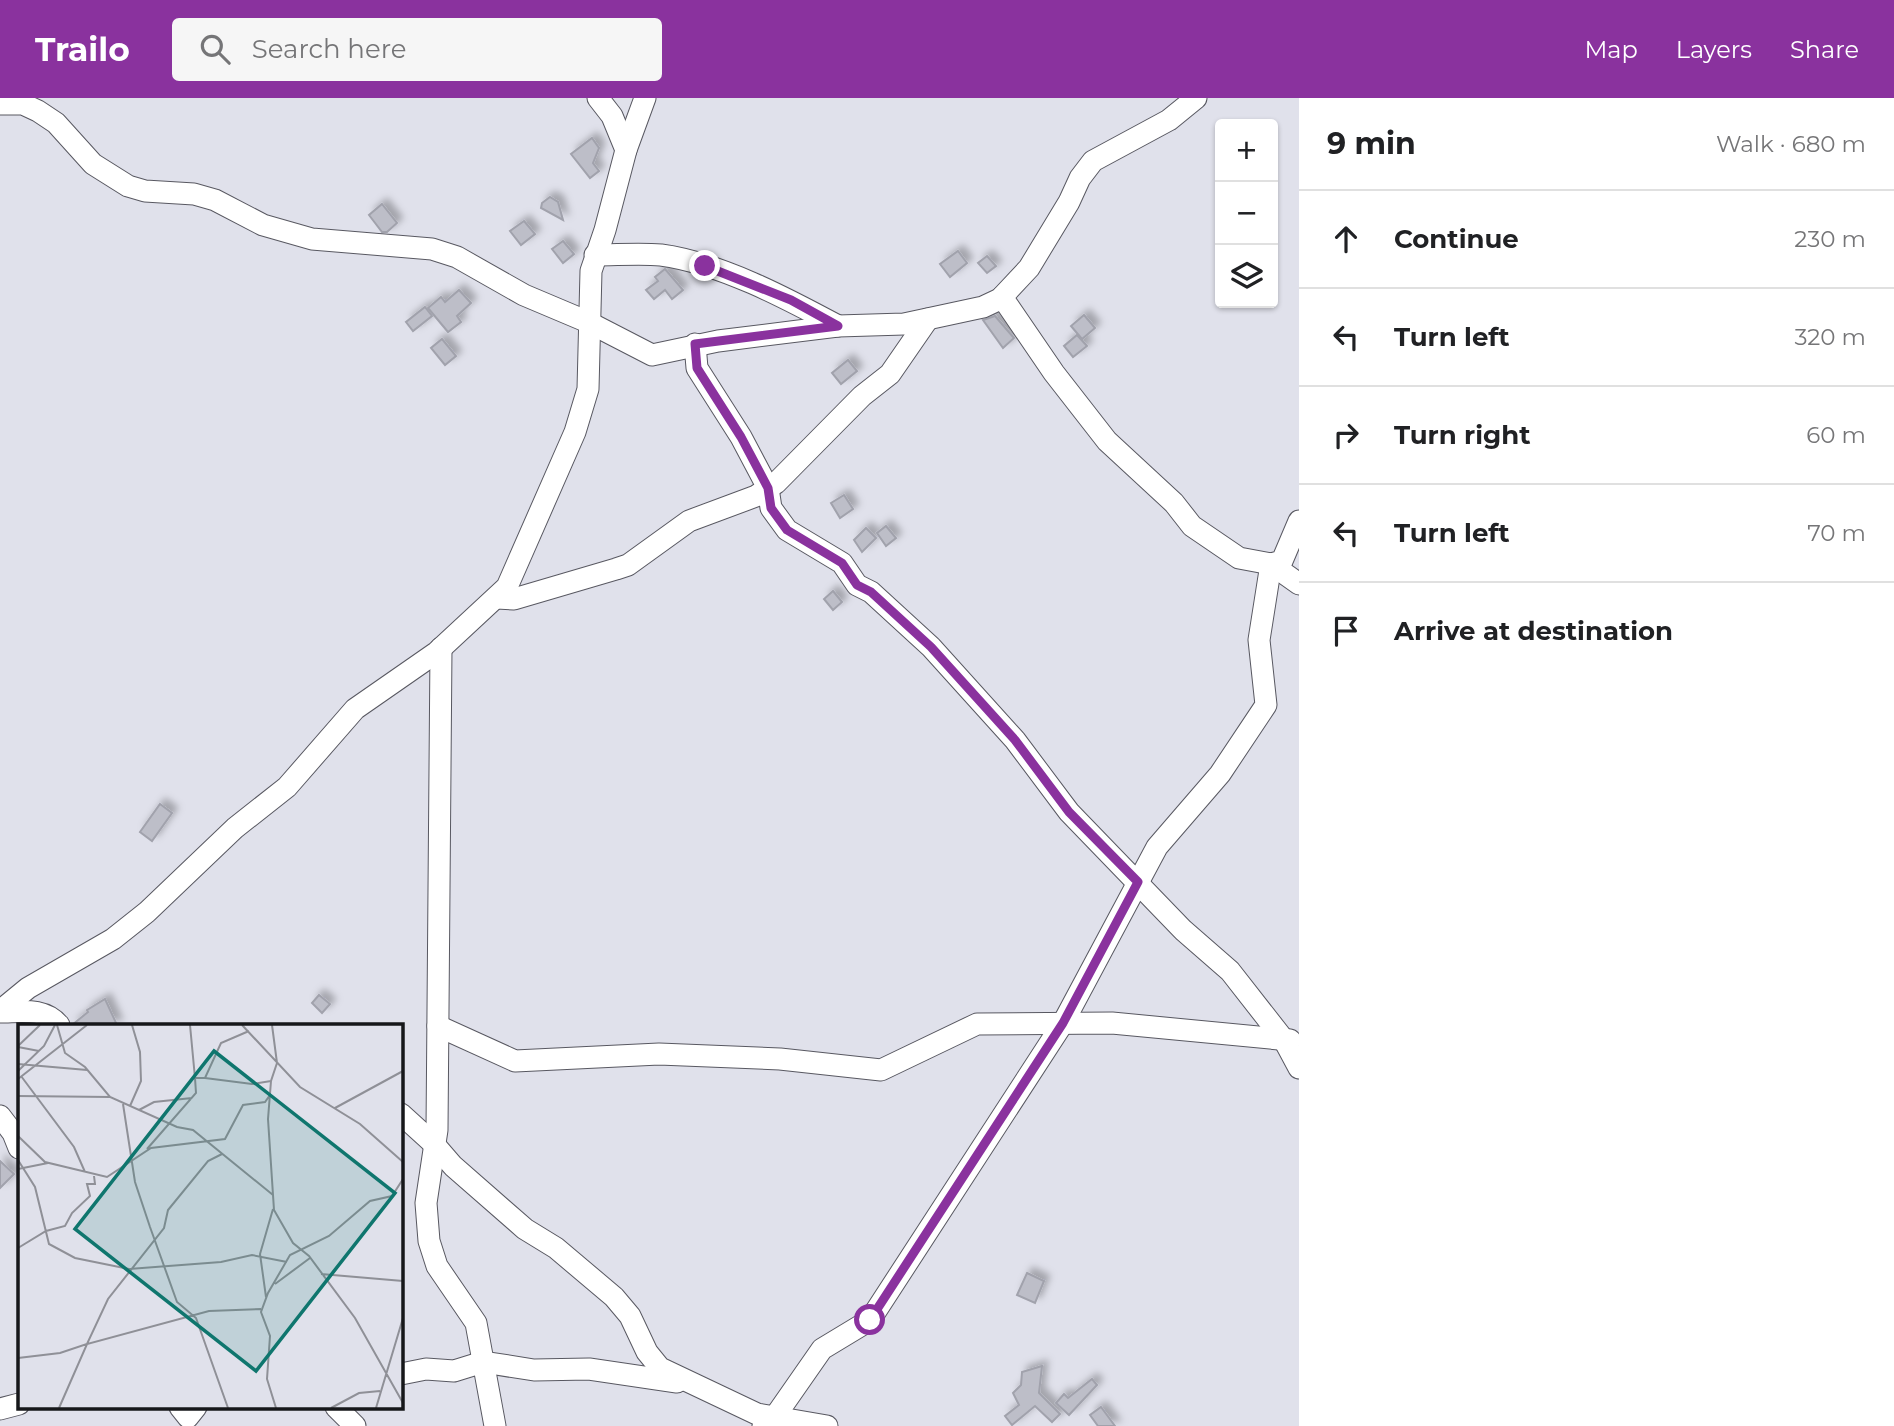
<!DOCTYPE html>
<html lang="en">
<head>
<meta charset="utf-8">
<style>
	:root { --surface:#fff; --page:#f6f6f6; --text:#202124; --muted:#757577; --line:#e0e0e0; --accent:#8a329e }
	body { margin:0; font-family:Montserrat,sans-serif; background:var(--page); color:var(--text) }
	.controls { position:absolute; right:21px; top:21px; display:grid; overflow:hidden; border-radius:7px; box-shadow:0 2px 5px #0004 }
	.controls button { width:63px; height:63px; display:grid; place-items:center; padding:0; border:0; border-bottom:2px solid var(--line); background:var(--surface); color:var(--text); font:35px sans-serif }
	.stop { position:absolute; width:21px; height:21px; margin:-16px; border:5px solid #8a329e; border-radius:50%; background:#fff }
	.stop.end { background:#8a329e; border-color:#fff; box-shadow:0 2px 7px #0008 }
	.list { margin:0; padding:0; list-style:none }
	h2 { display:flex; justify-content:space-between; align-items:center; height:91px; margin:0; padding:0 28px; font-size:30px }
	h2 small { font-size:23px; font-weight:400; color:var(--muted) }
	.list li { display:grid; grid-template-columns:46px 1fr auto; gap:21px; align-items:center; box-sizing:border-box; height:98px; padding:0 28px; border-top:2px solid var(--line) }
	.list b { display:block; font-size:26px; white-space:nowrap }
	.list em { font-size:23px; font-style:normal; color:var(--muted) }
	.icon { flex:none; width:38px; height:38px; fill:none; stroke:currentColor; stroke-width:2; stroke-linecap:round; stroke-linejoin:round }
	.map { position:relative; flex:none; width:1299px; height:1328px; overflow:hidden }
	header { display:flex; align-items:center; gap:42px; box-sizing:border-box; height:98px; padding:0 35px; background:var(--accent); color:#fff }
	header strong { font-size:33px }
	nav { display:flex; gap:38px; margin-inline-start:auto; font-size:24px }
	.search { width:490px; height:63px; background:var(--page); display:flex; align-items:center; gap:18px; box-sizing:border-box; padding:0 24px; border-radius:7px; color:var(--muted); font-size:26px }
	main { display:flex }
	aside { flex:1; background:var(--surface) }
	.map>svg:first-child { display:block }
	.building { fill:#bdbec8; stroke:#a1a2ac; stroke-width:2; filter:url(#shadow) }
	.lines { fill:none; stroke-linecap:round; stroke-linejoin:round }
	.minor-casing { stroke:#585861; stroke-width:23 }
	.minor { stroke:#fff; stroke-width:21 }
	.route { stroke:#8a329e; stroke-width:9 }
	.inset-road { fill:none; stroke:#8f9097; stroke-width:2 }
	.view { fill:#0f766e; fill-opacity:0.15; stroke:#0f766e; stroke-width:3.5 }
	.inset-edge { fill:none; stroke:#16171a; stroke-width:3.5 }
</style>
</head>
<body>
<header>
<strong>Trailo</strong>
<div class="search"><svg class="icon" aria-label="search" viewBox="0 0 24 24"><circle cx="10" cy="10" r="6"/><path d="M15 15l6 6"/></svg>Search here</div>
<nav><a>Map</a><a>Layers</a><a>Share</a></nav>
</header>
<main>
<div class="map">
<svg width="1299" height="1328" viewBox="0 0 1299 1328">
	<defs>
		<filter id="shadow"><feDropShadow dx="5.5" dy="-5.5" stdDeviation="3.5" flood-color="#0004"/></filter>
	</defs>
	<rect width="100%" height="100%" fill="#e0e1eb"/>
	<!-- building -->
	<g class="building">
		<path d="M592 40 599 50 593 65 599 73 590 80 571 56Z"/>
		<path d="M550 99 558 104 563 122 541 110 542 105Z"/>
		<path d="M382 106 397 125 387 134H382L369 117Z"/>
		<path d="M524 123 535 136 521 147 510 133Z"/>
		<path d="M563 143 574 156 563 165 552 151Z"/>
		<path d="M958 153 967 165 950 179 940 166Z"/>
		<path d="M987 158 996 168 987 175 978 165Z"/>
		<path d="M665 171 683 192 672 201 665 192 654 201 646 192 658 183 655 179Z"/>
		<path d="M459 192 471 205 457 218 461 224 448 234 428 210 441 199 445 204Z"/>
		<path d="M425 209 432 218 413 233 406 224Z"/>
		<path d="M1084 217 1095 230 1082 241 1071 228Z"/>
		<path d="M995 218 1014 240 1003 250 983 222Z"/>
		<path d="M1077 237 1087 248 1073 259 1064 248Z"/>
		<path d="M442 241 456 258 445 267 431 250Z"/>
		<path d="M848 262 857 273 841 286 832 275Z"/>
		<path d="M844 397 853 411 840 420 831 405Z"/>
		<path d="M886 428 896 440 886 448 877 435Z"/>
		<path d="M866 430 876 440 862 454 854 442Z"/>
		<path d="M833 493 842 504 833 512 824 501Z"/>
		<path d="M160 706 172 715 152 743 140 734Z"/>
		<path d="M319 897 330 906 322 915 312 905Z"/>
		<path d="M105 901 117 927H72L88 914 87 912Z"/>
		<path d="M0 1063 14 1076 0 1090Z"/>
		<path d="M1027 1175 1044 1183 1035 1205 1017 1197Z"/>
		<path d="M1042 1268 1039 1295 1060 1316 1052 1324 1035 1308 1012 1327 1005 1318 1019 1307 1013 1295 1021 1287 1022 1274Z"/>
		<path d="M1092 1281 1097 1287 1069 1317 1056 1305 1064 1296 1068 1300Z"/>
		<path d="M1101 1309 1115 1328H1098L1090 1317Z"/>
	</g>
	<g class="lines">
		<defs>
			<g id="minor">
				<path d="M598 0 612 18 626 52"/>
				<path d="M0 6H23L38 13 56 25 93 66 128 88 145 93 194 96 215 102 263 127 312 141 432 151 457 159 524 197 588 224 652 257 718 243 838 228 904 226 983 209 1000 201 1029 170 1069 104 1080 80 1093 63 1169 22 1196 0"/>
				<path d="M595 157C617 157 640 155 661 157 720 165 786 200 838 228"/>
				<path d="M1002 199 1054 275 1107 343 1174 405 1192 428 1239 460 1271 466 1299 486"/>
				<path d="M695 246 697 270 741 339 768 390 771 410 787 432 842 465 857 487 871 494 931 549 1015 642 1069 714 1183 832 1230 873 1284 942 1299 970"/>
				<path d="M1271 466 1282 463 1299 423"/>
				<path d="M497 500 514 501 616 471 628 467 689 423 756 398 776 385 862 298 890 276 928 221"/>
				<path d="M441 550 437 1032 426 1105 429 1143 437 1168 476 1225 495 1328"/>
				<path d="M0 913 28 890 113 841 147 814 235 730 287 689 355 611 437 554 507 489 575 334 588 291 591 173 605 132 626 52 645 0"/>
				<path d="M0 914C21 914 44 909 59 927"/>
				<path d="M438 928 515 963 659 956 780 961 881 972 977 926 1112 925 1290 942"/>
				<path d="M401 1016 434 1046 453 1068 525 1131 556 1150 614 1199 630 1218 647 1254 660 1270 757 1316 827 1328"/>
				<path d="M0 1018 13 1035 19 1050"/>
				<path d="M401 1276 426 1271 454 1273 483 1264 534 1272 589 1271 677 1284"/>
				<path d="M180 1309 188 1319 196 1309"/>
				<path d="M336 1309 355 1328"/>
				<path d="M0 1311 19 1306"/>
				<path d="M763 1328 776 1317 822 1251 870 1222 1063 925 1157 749 1220 676 1266 607 1259 542 1271 466"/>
			</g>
		</defs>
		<!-- minor casing -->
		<use href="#minor" class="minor-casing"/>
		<!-- minor -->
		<use href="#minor" class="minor"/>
	</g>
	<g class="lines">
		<!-- route -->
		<path class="route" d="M705 168 791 202 838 228 695 246 697 270 741 339 768 390 771 410 787 432 842 465 857 487 871 494 931 549 1015 642 1069 714 1138 784 1063 925 870 1222"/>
	</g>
	<!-- overview -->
	<g transform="translate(18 926)">
		<rect width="385" height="385" fill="#e0e1eb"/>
		<path class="inset-road" d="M39 1 47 29 67 43 92 73 159 103 175 106 255 171M172 1 177 54M224 1 282 63 342 100 385 138M254 1 259 39 253 57 250 95 256 186 275 219 291 232 337 294 385 379M0 22 22 1M0 23 21 27M0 40 69 46M0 47 26 22 37 1M3 52 56 123 67 148M187 54 234 60 253 57M0 55 69 1M0 72 92 73M105 80 117 158 132 203 159 278 178 294 210 384M112 82 123 57 122 28 114 1M317 84 385 47M121 86 136 78 174 74M0 112 27 138 89 153 133 124 207 115 225 81 247 78 252 71M129 125 178 69 177 54H187L203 19 231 7M0 136 17 163 31 220 57 234 111 245 203 238 234 231 269 238M0 145 30 139M0 224 28 207 47 202 54 189 72 172 69 160H77L76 152M303 250 385 257M257 260 292 234M248 273 242 230 255 185M0 334 42 329 69 320 90 275 146 204 150 186 190 137 204 130M41 384 69 320 191 287 243 285M258 384 249 355 252 312 243 288 250 269 272 231 311 212 352 177 374 172 385 155M313 384 341 369 362 367M358 384 385 294"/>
		<path class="view" d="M196 27 377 169 238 347 57 205Z"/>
		<rect width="385" height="385" class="inset-edge"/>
	</g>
</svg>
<div class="controls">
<button>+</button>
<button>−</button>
<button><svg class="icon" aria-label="layers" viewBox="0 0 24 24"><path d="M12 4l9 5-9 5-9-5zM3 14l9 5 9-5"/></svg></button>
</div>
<div class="stop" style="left:870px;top:1222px"></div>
<div class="stop end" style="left:705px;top:168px"></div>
</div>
<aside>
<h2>9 min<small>Walk · 680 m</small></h2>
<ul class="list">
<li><svg class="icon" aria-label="ahead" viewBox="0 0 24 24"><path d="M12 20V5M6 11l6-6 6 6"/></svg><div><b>Continue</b></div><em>230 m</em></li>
<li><svg class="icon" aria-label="left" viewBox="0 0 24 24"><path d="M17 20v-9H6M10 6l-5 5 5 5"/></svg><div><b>Turn left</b></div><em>320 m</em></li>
<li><svg class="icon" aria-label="right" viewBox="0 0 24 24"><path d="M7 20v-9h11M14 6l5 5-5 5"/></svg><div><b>Turn right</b></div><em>60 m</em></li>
<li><svg class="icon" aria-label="left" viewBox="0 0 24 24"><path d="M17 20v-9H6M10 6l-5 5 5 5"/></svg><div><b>Turn left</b></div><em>70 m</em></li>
<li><svg class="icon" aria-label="arrive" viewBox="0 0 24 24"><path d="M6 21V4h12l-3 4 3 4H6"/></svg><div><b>Arrive at destination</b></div></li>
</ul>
</aside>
</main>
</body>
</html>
